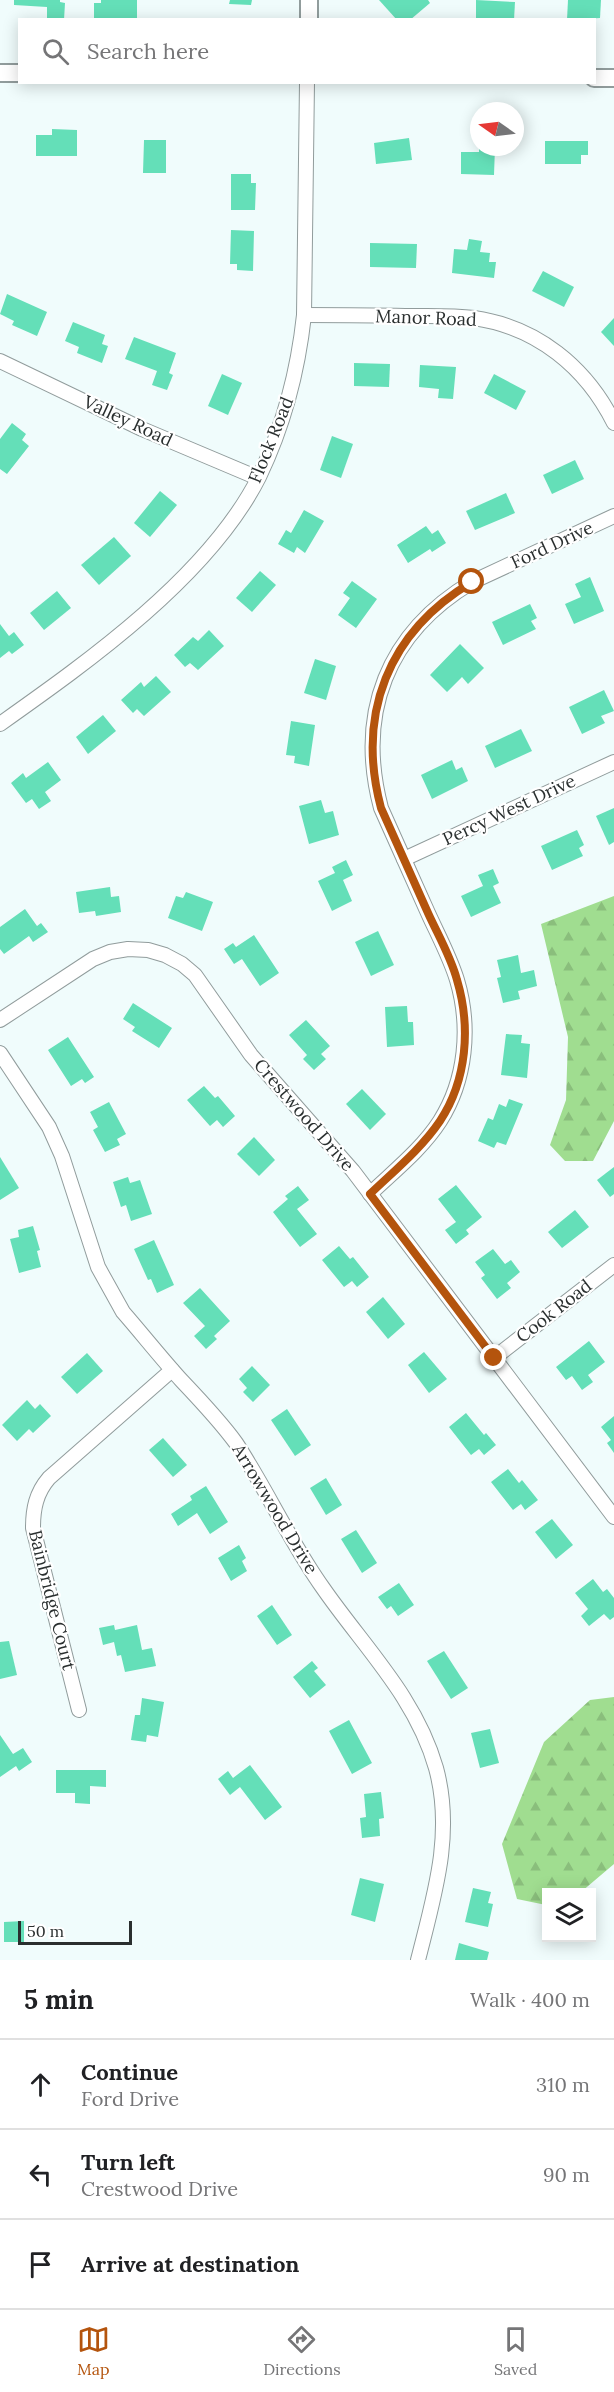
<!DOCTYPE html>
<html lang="en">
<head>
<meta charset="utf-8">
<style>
	:root { --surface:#fff; --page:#f6f6f6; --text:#202124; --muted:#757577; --line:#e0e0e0; --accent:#b4540d }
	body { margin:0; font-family:Lora,serif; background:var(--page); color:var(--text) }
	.controls { position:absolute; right:18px; bottom:18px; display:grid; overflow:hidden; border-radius:0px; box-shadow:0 3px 15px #0003 }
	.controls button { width:54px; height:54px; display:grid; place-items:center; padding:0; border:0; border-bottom:2px solid var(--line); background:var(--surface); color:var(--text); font:30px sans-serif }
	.compass { position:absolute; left:470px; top:102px; width:54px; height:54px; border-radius:50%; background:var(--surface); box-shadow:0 3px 15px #0003; rotate:284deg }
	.scale { position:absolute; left:18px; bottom:15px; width:114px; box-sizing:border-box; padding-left:6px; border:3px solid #2a2f2f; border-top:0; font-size:16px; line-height:21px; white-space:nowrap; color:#2a2f2f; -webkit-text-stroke:4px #fff; paint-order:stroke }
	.stop { position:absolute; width:18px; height:18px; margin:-14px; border:4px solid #b4540d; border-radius:50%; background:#fff }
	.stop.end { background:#b4540d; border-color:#fff; box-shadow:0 2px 6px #0008 }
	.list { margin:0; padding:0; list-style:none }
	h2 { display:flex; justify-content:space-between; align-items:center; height:78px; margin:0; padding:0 24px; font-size:26px }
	h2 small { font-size:20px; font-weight:400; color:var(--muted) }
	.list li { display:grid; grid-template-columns:39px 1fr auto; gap:18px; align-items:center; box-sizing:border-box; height:90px; padding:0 24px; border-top:2px solid var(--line) }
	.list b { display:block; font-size:22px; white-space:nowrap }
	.list p { margin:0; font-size:20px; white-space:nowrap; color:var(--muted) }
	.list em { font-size:20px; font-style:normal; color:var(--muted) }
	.icon { flex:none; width:33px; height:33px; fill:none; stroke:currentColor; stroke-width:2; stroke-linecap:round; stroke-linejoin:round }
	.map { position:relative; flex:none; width:614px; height:1960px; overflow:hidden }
	.search { position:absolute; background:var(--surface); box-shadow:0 3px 15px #0003; left:18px; right:18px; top:18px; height:66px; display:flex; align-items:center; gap:15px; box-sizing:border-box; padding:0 21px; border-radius:0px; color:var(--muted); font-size:22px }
	.sheet { height:348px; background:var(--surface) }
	nav { display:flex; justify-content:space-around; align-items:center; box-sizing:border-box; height:84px; border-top:2px solid var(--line); background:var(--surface); font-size:16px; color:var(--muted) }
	nav a { display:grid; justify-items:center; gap:3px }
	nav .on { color:var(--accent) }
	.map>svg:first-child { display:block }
	.forest { fill:url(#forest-firs) }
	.building { fill:#64dfb8 }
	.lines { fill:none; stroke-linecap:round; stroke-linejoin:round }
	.minor-casing { stroke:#919c9c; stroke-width:16 }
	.tertiary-casing { stroke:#919c9c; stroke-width:20 }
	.minor { stroke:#fff; stroke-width:14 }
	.tertiary { stroke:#fff; stroke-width:16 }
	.route { stroke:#b4540d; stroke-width:8 }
	.labels { text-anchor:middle; stroke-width:4.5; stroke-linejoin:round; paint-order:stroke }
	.street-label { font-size:18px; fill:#2a2f2f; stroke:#fff }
</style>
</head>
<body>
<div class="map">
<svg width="614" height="1960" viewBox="0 0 614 1960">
	<defs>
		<pattern id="forest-firs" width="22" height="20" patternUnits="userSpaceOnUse" patternTransform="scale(1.5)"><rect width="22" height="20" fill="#a0dd90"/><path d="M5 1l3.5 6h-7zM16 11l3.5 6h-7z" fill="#8abe7c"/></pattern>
	</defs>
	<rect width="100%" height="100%" fill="#f0fcfc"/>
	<!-- forest -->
	<g class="forest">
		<path d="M614 896V1121L593 1161H565L550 1145 566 1100 568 1037 541 924Z"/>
		<path d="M614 1697V1864L581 1892H546V1905L517 1899 502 1844 544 1742 590 1700Z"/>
	</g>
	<!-- building -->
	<g class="building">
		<path d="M14 0H60V2L65 3 64 20 47 19V7L14 5Z"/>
		<path d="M101 0H137V20H94V3H101Z"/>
		<path d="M230 0H252L251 5 229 4Z"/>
		<path d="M379 0H428L430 3 410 20H397Z"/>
		<path d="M476 0 515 2 514 20H476Z"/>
		<path d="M568 0H601L600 18 567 20Z"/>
		<path d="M52 129 77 130V156H36V135H52Z"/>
		<path d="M409 138 412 160 376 164 374 143Z"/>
		<path d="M144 140H166V173H143Z"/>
		<path d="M545 141H588V155H581V164H545Z"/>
		<path d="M479 147H495L494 175 461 174V152H479Z"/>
		<path d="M231 174H251V183H256L255 210H231Z"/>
		<path d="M231 230 254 231 253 271 237 270V264H230Z"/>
		<path d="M469 239 482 241 480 252 490 253 489 262H496L494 278 452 273 454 249 467 250Z"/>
		<path d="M370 243 417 244 416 268 370 267Z"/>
		<path d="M543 271 574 287 564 307 532 291Z"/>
		<path d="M7 294 47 312 37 336 12 325 14 321 0 314Z"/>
		<path d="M614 318V346L601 332Z"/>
		<path d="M73 322 105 335 102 344 108 346 102 363 77 353 79 347 65 341Z"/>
		<path d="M134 337 176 353 169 373 173 375 167 390 152 385 157 371 125 359Z"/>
		<path d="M354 363 390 364 389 387 354 386Z"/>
		<path d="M420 365 456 367 453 399 438 398 439 389 419 387Z"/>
		<path d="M222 374 242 383 228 415 208 406Z"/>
		<path d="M494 374 526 391 516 410 484 393Z"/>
		<path d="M12 423 26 434 22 440 29 446 7 474 0 469V439Z"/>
		<path d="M332 436 353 444 341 478 320 470Z"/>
		<path d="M575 460 584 479 552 494 543 475Z"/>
		<path d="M160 491 177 505 150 537 134 523Z"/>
		<path d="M506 493 515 513 475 530 466 511Z"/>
		<path d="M304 510 324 521 305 553 297 547 294 553 278 544 286 530 291 533Z"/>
		<path d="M426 526 432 534 438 530 446 543 432 552 430 549 408 563 397 545Z"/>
		<path d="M114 537 131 556 99 585 81 565Z"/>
		<path d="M260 571 276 585 252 612 236 598Z"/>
		<path d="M590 577 604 611 574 624 565 604 581 597 575 584Z"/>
		<path d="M352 581 377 599 356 628 338 615 350 598 343 593Z"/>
		<path d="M57 591 71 608 44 630 30 613Z"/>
		<path d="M530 604 537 618 531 621 536 629 503 645 492 622Z"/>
		<path d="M0 624 9 636 14 632 24 645 12 654 9 651 0 658Z"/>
		<path d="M209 630 224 646 198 670 190 663 185 667 174 655 193 637 198 641Z"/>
		<path d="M460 644 484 668 468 684 462 677 447 692 430 675Z"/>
		<path d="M315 659 336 666 326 700 304 693Z"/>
		<path d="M156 676 171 692 144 716 137 709 133 713 121 700 141 682 144 687Z"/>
		<path d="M604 690 614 711 601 716 605 723 582 734 569 707Z"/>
		<path d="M103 715 116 731 88 754 76 737Z"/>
		<path d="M291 721 315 725 309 766 294 763 295 756 286 755Z"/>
		<path d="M521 729 532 751 495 768 485 746Z"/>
		<path d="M452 760 456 770 462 767 468 781 432 799 421 775Z"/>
		<path d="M48 762 61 780 45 792 51 801 39 809 32 799 26 803 11 783 23 773 26 778Z"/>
		<path d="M321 800 325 813 333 811 339 835 309 844 299 806Z"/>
		<path d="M614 808V842L609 845 596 816Z"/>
		<path d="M577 830 584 845 579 848 583 856 552 870 541 846Z"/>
		<path d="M346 860 353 875 343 880 352 901 332 911 318 881 335 873 332 867Z"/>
		<path d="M493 869 499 883 493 886 501 903 471 917 461 896 483 886 478 875Z"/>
		<path d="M110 887 111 897 119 896 121 912 96 916 95 911 79 913 76 892Z"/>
		<path d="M186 892 213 902 202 931 168 918 176 896 183 898Z"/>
		<path d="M25 909 37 926 41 923 48 932 33 942 29 936 4 954 0 949V927Z"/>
		<path d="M378 931 394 965 371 976 355 942Z"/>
		<path d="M254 935 279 973 260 986 242 959 234 964 224 949 233 943 236 947Z"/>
		<path d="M518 955 521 973 534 970 537 986 518 991 520 999 503 1003 497 978 501 977 497 960Z"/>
		<path d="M133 1003 172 1028 159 1048 132 1031 135 1027 123 1019Z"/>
		<path d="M407 1006 408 1022H413L414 1045 387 1047 385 1007Z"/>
		<path d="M306 1020 330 1046 321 1054 326 1059 314 1070 303 1059 307 1055 289 1035Z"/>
		<path d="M506 1034 522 1035 521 1043 530 1044 527 1078 501 1075Z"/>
		<path d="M68 1037 94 1077 85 1083 82 1079 71 1086 48 1050Z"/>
		<path d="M204 1086 215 1098 218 1096 235 1116 223 1127 217 1120 210 1126 187 1100Z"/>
		<path d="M362 1089 386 1114 370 1130 346 1104Z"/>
		<path d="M509 1099 523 1104 506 1145 497 1142 494 1148 478 1141 488 1118 493 1120 499 1104 506 1107Z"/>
		<path d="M109 1102 126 1134 117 1139 120 1145 105 1152 93 1130 98 1127 90 1112Z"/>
		<path d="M254 1137 275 1160 259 1176 237 1154Z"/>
		<path d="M0 1157 19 1188 0 1200Z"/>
		<path d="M614 1167V1194L610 1197 597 1180Z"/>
		<path d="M128 1177 130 1183 140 1180 152 1214 131 1221 126 1205 121 1207 113 1182Z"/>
		<path d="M456 1185 482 1217 466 1230 469 1234 456 1244 445 1230 456 1222 438 1199Z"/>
		<path d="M298 1186 309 1200 297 1209 317 1234 300 1247 273 1212 288 1199 285 1196Z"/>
		<path d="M575 1210 589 1227 562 1248 548 1232Z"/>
		<path d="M33 1226 40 1250 37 1251 41 1267 19 1273 10 1239 19 1237 18 1230Z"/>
		<path d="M154 1240 174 1285 157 1293 151 1279 148 1280 134 1249Z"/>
		<path d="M339 1246 350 1259 353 1257 369 1277 357 1287 352 1281 344 1287 322 1260Z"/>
		<path d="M493 1249 505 1264 511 1260 520 1272 507 1283 511 1288 497 1299 481 1278 485 1275 475 1262Z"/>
		<path d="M200 1288 230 1321 214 1336 217 1339 206 1349 194 1336 205 1326 183 1303Z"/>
		<path d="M383 1297 405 1324 388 1339 366 1312Z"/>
		<path d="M589 1341 605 1362 588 1375 593 1382 582 1390 572 1376 566 1380 556 1367Z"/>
		<path d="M424 1352 447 1379 429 1393 408 1365Z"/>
		<path d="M87 1353 103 1371 77 1394 61 1377Z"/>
		<path d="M252 1366 270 1385 253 1402 243 1392 247 1388 239 1379Z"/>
		<path d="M27 1400 35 1409 40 1404 51 1416 33 1433 29 1429 17 1441 2 1425Z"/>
		<path d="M287 1409 311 1445 295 1456 271 1420Z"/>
		<path d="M466 1413 484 1435 486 1433 496 1445 484 1455 479 1449 471 1455 449 1427Z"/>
		<path d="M614 1416V1453L607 1443 611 1440 601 1427Z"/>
		<path d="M163 1438 187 1465 173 1477 149 1450Z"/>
		<path d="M508 1469 519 1483 522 1480 538 1500 525 1510 521 1504 513 1510 491 1482Z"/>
		<path d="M326 1478 342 1505 326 1515 310 1488Z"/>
		<path d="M206 1486 228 1522 210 1534 197 1513 178 1526 171 1514 192 1500 190 1496Z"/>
		<path d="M552 1519 573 1545 556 1559 535 1532Z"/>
		<path d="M356 1530 377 1563 362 1573 341 1539Z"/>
		<path d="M239 1545 246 1558 242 1561 247 1571 231 1581 218 1558Z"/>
		<path d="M593 1579 603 1592 607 1589 614 1598V1617L610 1620 604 1614 589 1626 581 1616 588 1609 575 1593Z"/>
		<path d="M399 1583 414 1605 398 1616 391 1606 387 1609 378 1597Z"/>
		<path d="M272 1605 292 1635 277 1645 257 1616Z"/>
		<path d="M114 1625 115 1630 137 1625 142 1650 152 1648 156 1666 125 1672 121 1655 117 1656 114 1642 103 1645 99 1628Z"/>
		<path d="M9 1641 17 1675 0 1679V1642Z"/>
		<path d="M444 1651 468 1688 451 1699 427 1661Z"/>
		<path d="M312 1661 318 1668 314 1671 326 1685 310 1698 293 1677Z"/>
		<path d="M142 1698 164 1702 158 1737 147 1735 146 1742 131 1740 135 1715H140Z"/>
		<path d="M349 1720 372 1763 352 1774 329 1731Z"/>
		<path d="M490 1729 499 1763 480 1768 471 1733Z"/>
		<path d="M0 1735 13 1754 23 1748 32 1762 19 1771 16 1766 0 1777Z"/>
		<path d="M250 1765 282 1807 265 1820 240 1787 230 1795 218 1779 228 1771 233 1778Z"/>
		<path d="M56 1770H106V1787L90 1786V1804L75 1803V1793H56Z"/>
		<path d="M381 1792 384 1818 379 1819 380 1836 362 1838 360 1818 366 1817 364 1794Z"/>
		<path d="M360 1878 384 1884 375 1922 351 1915Z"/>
		<path d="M473 1888 491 1892 488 1903 493 1904 488 1927 465 1922Z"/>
		<path d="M24 1921V1942H4V1922Z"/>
		<path d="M459 1943 489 1952 487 1960H455Z"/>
	</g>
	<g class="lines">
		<defs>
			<g id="minor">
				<path d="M304 315C338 315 371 315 405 316 428 316 451 315 474 318 537 327 586 367 614 423"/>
				<path d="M0 361 142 429 258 478"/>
				<path d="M0 724C89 661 209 576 259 477 284 425 298 371 304 315L307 82"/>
				<path d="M404 859 614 762"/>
				<path d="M0 1020 93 959 110 952 128 949 148 950 165 955 182 964 195 975 251 1055 353 1171 614 1517"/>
				<path d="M0 1053 49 1127 62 1156 98 1267 123 1312C143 1335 162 1359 182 1381 201 1401 220 1421 236 1443 267 1490 290 1542 323 1588 363 1646 416 1697 436 1768 454 1834 434 1896 418 1960"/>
				<path d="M370 1194C394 1171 422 1149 440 1121 466 1080 471 1027 457 980 450 957 438 935 428 913 412 878 397 843 381 808 356 713 387 633 472 582L614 516"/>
				<path d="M494 1358 614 1265"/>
				<path d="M79 1710 33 1528C33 1509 36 1493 49 1478L172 1370"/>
			</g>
			<g id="tertiary">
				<path d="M309 20V0"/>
				<path d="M0 73H20"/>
				<path d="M594 78H614"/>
			</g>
		</defs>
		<!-- minor casing -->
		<use href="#minor" class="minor-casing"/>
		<!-- tertiary casing -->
		<use href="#tertiary" class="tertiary-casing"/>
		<!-- minor -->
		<use href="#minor" class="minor"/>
		<!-- tertiary -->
		<use href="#tertiary" class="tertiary"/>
	</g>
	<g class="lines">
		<!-- route -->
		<path class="route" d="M472 582C388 632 356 714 381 808 397 843 412 878 428 913 438 935 451 957 457 980 471 1027 467 1080 440 1121 421 1149 394 1171 370 1194L494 1358"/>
	</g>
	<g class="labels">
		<!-- street labels -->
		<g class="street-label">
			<text transform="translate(426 318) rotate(2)" y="6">Manor Road</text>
			<text transform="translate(128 421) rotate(25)" y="6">Valley Road</text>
			<text transform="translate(271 440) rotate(-68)" y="6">Flock Road</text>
			<text transform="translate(552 545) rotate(-25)" y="6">Ford Drive</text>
			<text transform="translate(509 810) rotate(-25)" y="6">Percy West Drive</text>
			<text transform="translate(304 1115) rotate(49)" y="6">Crestwood Drive</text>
			<text transform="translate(554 1311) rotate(-38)" y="6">Cook Road</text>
			<text transform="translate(275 1509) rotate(59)" y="6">Arrowwood Drive</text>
			<text transform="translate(52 1600) rotate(76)" y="6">Bainbridge Court</text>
		</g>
	</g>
</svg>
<div class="controls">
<button><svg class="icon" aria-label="layers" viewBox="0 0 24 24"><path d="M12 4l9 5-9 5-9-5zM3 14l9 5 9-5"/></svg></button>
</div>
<svg class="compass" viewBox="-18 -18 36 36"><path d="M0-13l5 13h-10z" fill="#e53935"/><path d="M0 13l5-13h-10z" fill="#757577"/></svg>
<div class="scale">50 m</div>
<div class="stop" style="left:472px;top:582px"></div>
<div class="stop end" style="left:494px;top:1358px"></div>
<div class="search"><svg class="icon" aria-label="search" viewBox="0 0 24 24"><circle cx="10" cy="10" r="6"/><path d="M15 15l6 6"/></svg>Search here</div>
</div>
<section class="sheet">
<h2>5 min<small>Walk · 400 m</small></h2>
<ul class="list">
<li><svg class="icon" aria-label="ahead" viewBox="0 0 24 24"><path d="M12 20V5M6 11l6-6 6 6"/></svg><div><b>Continue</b><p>Ford Drive</p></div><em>310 m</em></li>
<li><svg class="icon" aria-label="left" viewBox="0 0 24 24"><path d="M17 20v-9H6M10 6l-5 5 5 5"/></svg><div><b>Turn left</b><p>Crestwood Drive</p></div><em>90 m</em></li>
<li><svg class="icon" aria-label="arrive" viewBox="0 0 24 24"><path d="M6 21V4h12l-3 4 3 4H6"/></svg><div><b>Arrive at destination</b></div></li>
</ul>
</section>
<nav>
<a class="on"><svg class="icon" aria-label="map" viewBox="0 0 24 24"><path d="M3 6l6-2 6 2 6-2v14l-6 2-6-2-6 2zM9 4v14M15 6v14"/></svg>Map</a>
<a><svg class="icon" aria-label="directions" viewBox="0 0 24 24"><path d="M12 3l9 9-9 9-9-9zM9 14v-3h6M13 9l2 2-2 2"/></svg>Directions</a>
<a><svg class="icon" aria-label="saved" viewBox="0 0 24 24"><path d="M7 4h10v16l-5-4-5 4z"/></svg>Saved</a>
</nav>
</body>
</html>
